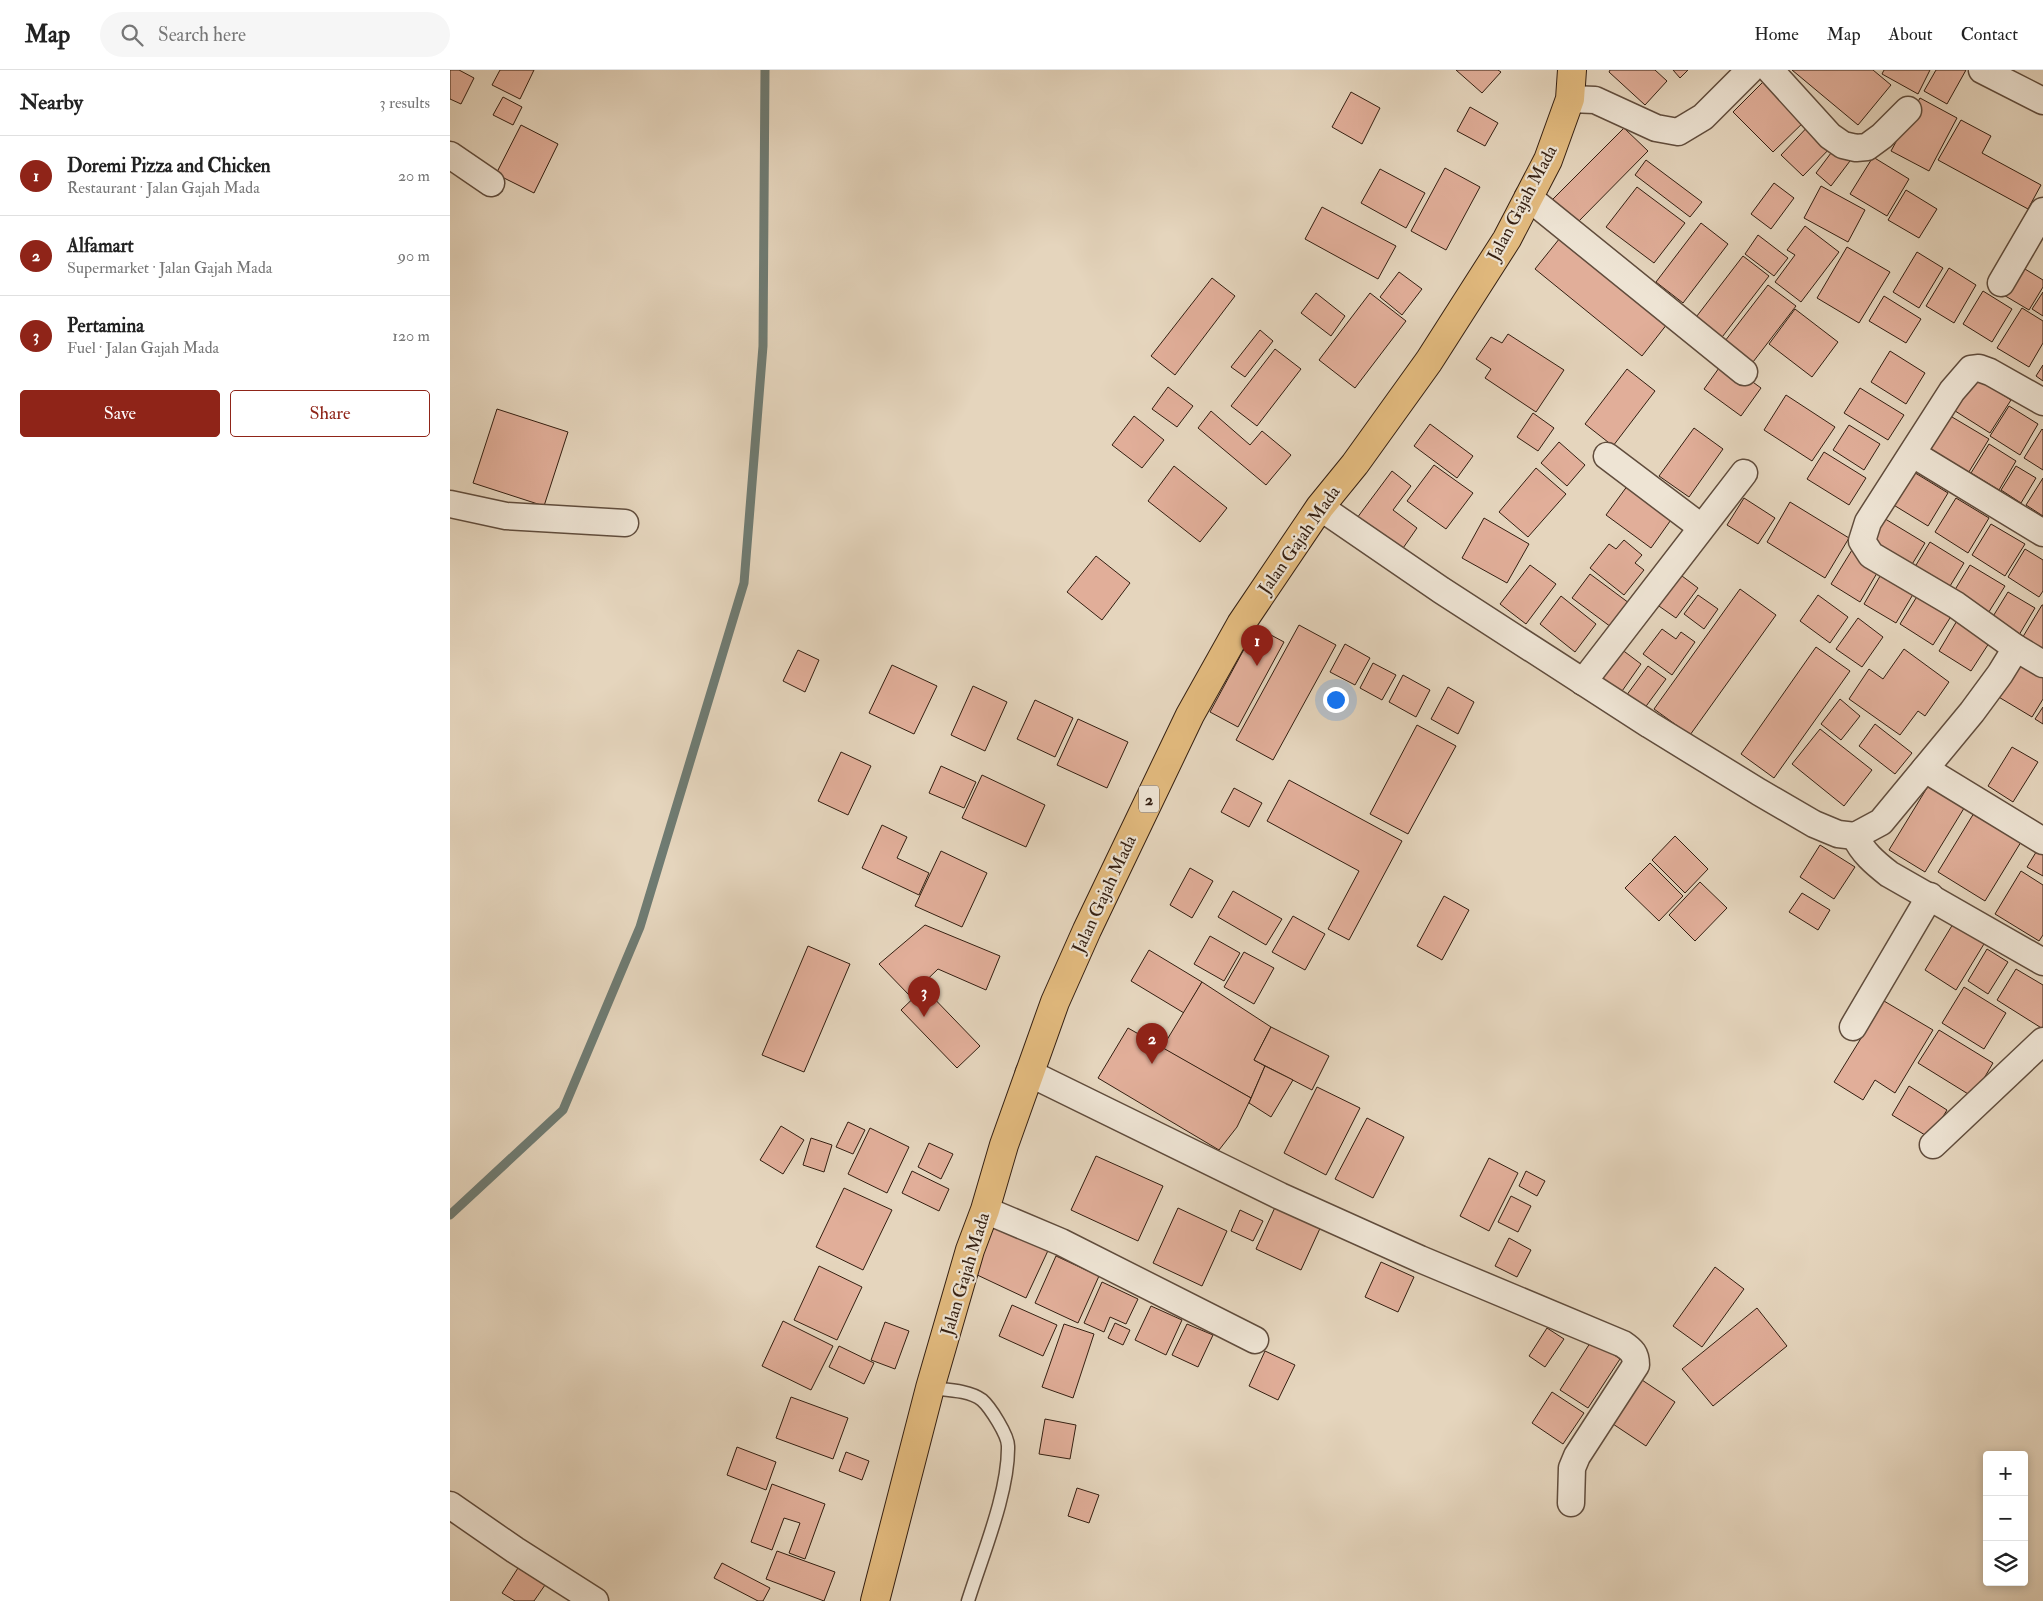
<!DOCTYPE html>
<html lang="en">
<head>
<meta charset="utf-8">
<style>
	:root { --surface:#fff; --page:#f6f6f6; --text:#222; --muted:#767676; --line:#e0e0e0; --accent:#8f2418 }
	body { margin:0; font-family:"IM FELL Double Pica",serif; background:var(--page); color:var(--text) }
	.controls { position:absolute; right:15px; bottom:15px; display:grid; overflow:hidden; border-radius:5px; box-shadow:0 2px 8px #0003 }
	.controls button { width:45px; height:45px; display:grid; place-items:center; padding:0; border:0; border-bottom:1px solid var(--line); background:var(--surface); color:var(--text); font:25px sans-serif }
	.you { position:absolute; left:885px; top:629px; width:18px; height:18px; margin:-12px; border:4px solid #fff; border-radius:50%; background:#1a73e8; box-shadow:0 0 0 8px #1a73e833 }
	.badge { display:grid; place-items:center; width:32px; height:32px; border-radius:50%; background:var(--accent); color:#fff; font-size:16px; font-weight:700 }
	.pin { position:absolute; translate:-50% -41px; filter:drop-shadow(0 1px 2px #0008) }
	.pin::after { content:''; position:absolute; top:26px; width:18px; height:15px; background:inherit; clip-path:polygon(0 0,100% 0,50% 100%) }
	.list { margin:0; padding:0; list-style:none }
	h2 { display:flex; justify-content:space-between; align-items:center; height:65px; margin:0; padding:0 20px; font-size:21px }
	h2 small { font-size:16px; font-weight:400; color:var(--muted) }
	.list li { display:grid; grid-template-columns:32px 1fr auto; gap:15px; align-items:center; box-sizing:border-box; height:80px; padding:0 20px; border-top:1px solid var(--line) }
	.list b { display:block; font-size:19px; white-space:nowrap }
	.list p { margin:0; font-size:16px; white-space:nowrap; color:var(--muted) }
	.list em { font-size:16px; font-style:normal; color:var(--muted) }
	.actions { display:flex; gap:10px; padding:15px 20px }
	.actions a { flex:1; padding:11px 0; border:1px solid var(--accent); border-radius:5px; text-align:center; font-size:18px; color:var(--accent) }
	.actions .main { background:var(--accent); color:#fff }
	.icon { flex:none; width:28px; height:28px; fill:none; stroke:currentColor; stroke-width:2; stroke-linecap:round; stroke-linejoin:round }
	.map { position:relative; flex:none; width:1593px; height:1531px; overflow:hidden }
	header { display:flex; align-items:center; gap:30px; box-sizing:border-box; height:70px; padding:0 25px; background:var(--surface); border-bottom:1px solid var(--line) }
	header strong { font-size:24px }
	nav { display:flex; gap:28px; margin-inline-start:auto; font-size:18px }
	.search { width:350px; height:45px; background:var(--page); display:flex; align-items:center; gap:12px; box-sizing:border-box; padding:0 18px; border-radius:28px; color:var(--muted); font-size:19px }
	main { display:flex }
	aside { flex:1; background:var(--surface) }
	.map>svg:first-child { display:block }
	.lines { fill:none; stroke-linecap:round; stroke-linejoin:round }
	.stream { stroke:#6f7b72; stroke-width:9 }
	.building { fill:#e1ae99; stroke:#341f11 }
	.lane-casing { stroke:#604c3c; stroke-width:15 }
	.street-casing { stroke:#604c3c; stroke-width:29 }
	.highway-casing { stroke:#341f11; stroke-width:30 }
	.lane { stroke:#eee4d4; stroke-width:12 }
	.street { stroke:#eee4d4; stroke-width:26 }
	.highway { stroke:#e2ba7e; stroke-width:28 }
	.labels { text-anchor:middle; stroke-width:4.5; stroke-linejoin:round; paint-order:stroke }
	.shield { fill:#eee4d4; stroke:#6c5a4c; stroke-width:1 }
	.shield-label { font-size:16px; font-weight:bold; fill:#341f11 }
	.street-label { font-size:18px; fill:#341f11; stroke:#eee4d4 }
</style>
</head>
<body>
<header>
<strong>Map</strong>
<div class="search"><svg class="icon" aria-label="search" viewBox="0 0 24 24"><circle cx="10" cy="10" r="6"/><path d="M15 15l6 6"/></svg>Search here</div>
<nav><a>Home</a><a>Map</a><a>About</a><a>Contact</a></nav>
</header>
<main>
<aside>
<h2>Nearby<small>3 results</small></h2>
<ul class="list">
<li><span class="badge">1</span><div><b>Doremi Pizza and Chicken</b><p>Restaurant · Jalan Gajah Mada</p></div><em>20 m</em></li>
<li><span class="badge">2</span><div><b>Alfamart</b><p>Supermarket · Jalan Gajah Mada</p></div><em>90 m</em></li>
<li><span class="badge">3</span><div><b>Pertamina</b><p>Fuel · Jalan Gajah Mada</p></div><em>120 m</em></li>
</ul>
<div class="actions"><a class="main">Save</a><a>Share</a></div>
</aside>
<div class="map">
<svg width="1593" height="1531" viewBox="0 0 1593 1531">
	<rect width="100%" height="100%" fill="#e5d5bd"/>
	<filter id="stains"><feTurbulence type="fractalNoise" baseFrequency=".004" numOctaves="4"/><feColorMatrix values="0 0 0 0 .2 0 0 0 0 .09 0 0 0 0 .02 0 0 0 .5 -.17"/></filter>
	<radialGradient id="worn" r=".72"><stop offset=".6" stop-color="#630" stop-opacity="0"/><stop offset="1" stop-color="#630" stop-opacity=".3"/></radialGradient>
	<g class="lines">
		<!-- stream -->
		<path class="stream" d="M0 1145 113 1040 190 857 294 513 313 276 315 0"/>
	</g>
	<!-- building -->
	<g class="building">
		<path d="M0 0H9L24 8 11 34 0 29Z"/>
		<path d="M50 0H84L70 29 42 15Z"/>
		<path d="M1006 0H1048L1051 2 1032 23Z"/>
		<path d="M1160 0H1205L1217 11 1195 35 1159 2Z"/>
		<path d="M1223 0H1238L1230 8Z"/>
		<path d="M1342 0H1423L1441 15 1408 55Z"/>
		<path d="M1434 0H1480L1468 24 1432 4Z"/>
		<path d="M1486 0H1516L1497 34 1474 21Z"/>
		<path d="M1318 7 1359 47 1323 82 1283 42Z"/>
		<path d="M901 22 930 38 912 74 882 57Z"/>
		<path d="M53 27 72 37 63 55 43 45Z"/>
		<path d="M1470 28 1507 48 1479 101 1441 81Z"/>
		<path d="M1020 37 1048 53 1035 76 1007 61Z"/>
		<path d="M1511 50 1541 66 1532 83 1591 115 1578 139 1488 90Z"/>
		<path d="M1363 51 1385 73 1353 106 1331 85Z"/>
		<path d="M71 55 108 74 84 123 46 104Z"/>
		<path d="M1174 58 1198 81 1126 154 1102 130Z"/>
		<path d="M1387 75 1403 87 1381 116 1366 103Z"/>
		<path d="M1423 87 1459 109 1437 146 1400 124Z"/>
		<path d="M1196 90 1252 132 1240 147 1185 105Z"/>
		<path d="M995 98 1030 117 996 180 961 161Z"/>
		<path d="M930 99 975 123 956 158 911 133Z"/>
		<path d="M1324 113 1344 128 1321 159 1301 144Z"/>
		<path d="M1371 116 1415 140 1398 172 1354 148Z"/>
		<path d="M1187 117 1235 153 1204 193 1156 157Z"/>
		<path d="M1456 120 1487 139 1469 168 1438 150Z"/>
		<path d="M872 137 946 176 928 209 855 169Z"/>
		<path d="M1251 153 1278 174 1233 233 1206 212Z"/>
		<path d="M1355 156 1389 182 1351 232 1325 212 1345 185 1337 180Z"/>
		<path d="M1114 163 1221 249 1192 286 1085 199Z"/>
		<path d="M1308 165 1338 188 1324 206 1295 184Z"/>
		<path d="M1397 177 1440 202 1409 253 1367 228Z"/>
		<path d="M1467 182 1493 198 1469 238 1443 222Z"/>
		<path d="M1293 186 1319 206 1266 275 1240 255Z"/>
		<path d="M1570 196 1593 210V217L1579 240 1552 224Z"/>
		<path d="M1499 198 1526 215 1504 253 1476 236Z"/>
		<path d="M949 202 972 219 952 245 930 227Z"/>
		<path d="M762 208 785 226 725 305 701 286Z"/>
		<path d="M1318 215 1346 236 1303 292 1275 271Z"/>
		<path d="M1533 221 1562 239 1542 272 1513 254Z"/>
		<path d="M1593 222V246L1582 239Z"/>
		<path d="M866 223 895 246 881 266 851 243Z"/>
		<path d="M920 223 956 251 905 318 869 290Z"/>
		<path d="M1434 226 1471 249 1456 273 1419 251Z"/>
		<path d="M1572 238 1593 251V273L1579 297 1547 278Z"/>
		<path d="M1345 239 1388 272 1362 307 1319 274Z"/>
		<path d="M810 260 823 271 795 307 781 297Z"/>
		<path d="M1058 264 1114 300 1086 342 1035 308 1041 299 1026 289 1041 267 1052 273Z"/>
		<path d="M825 279 851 299 807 356 781 336Z"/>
		<path d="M1440 281 1475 303 1456 334 1421 312Z"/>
		<path d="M1274 291 1311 318 1291 346 1254 319Z"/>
		<path d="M1593 295V311L1586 306Z"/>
		<path d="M1177 299 1205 321 1163 376 1135 354Z"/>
		<path d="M1523 306 1561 330 1540 363 1502 339Z"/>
		<path d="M718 317 743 336 727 357 702 339Z"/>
		<path d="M1410 318 1454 345 1438 370 1394 343Z"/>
		<path d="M1336 325 1385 357 1362 391 1314 360Z"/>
		<path d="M1559 336 1588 354 1570 385 1540 366Z"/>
		<path d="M47 339 118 362 94 436 23 413Z"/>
		<path d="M761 341 800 375 812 361 841 385 816 415 748 358Z"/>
		<path d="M1083 343 1104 358 1088 381 1067 367Z"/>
		<path d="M1497 344 1539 369 1517 405 1476 379Z"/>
		<path d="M684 346 714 370 692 398 662 375Z"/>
		<path d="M980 354 1023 386 1007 408 964 376Z"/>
		<path d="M1399 355 1430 374 1414 400 1383 380Z"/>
		<path d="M1244 358 1273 379 1239 427 1209 406Z"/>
		<path d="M1592 359 1593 360V400L1574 388Z"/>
		<path d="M1109 372 1135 395 1117 416 1091 393Z"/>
		<path d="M1539 374 1566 391 1549 420 1521 403Z"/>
		<path d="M1374 382 1416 408 1399 435 1357 409Z"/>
		<path d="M984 395 1023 423 996 459 957 431Z"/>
		<path d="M724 396 777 438 750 472 698 431Z"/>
		<path d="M1566 396 1586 408 1571 433 1551 420Z"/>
		<path d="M1086 398 1116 424 1078 467 1049 442Z"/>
		<path d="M942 401 961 416 943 440 967 458 951 481 907 448Z"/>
		<path d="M1462 401 1498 423 1478 456 1442 434Z"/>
		<path d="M1593 408V446L1576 435Z"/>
		<path d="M1178 415 1223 447 1201 478 1156 445Z"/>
		<path d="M1294 428 1325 448 1308 474 1277 455Z"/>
		<path d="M1506 428 1539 448 1518 483 1485 462Z"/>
		<path d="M1340 432 1399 468 1375 508 1317 472Z"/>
		<path d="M1432 447 1475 473 1461 496 1419 469Z"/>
		<path d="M1034 448 1079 474 1057 513 1012 488Z"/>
		<path d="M1541 454 1575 474 1555 506 1522 485Z"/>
		<path d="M1174 470 1192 485 1185 493 1194 500 1174 525 1140 498 1159 474 1166 479Z"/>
		<path d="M1480 472 1514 493 1497 521 1463 500Z"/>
		<path d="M1575 479 1593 490V521L1589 527 1558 507Z"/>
		<path d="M1402 480 1430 498 1410 532 1381 514Z"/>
		<path d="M646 486 680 513 652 550 617 522Z"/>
		<path d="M1080 495 1106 514 1076 554 1050 534Z"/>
		<path d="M1520 495 1555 516 1537 545 1503 523Z"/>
		<path d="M1433 501 1465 521 1446 553 1414 534Z"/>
		<path d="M1228 503 1248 518 1226 548 1206 534Z"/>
		<path d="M1140 504 1179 533 1161 557 1122 528Z"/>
		<path d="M1290 519 1326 545 1240 665 1204 639Z"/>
		<path d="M1471 520 1505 540 1483 575 1450 554Z"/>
		<path d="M1558 522 1585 538 1569 565 1542 548Z"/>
		<path d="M1248 525 1268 539 1254 559 1234 544Z"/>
		<path d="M1368 525 1398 547 1380 573 1350 551Z"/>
		<path d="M1111 526 1146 554 1125 582 1090 554Z"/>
		<path d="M1592 535H1593V584L1571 570Z"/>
		<path d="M1408 548 1433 567 1412 597 1386 579Z"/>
		<path d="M1508 549 1541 570 1521 601 1489 581Z"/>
		<path d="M849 555 886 575 823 690 786 670Z"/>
		<path d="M806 557 834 572 788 657 760 642Z"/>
		<path d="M1212 559 1226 569 1231 562 1245 572 1222 605 1193 584Z"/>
		<path d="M895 574 920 588 905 615 880 602Z"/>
		<path d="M1366 577 1400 601 1324 708 1291 684Z"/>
		<path d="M1171 579 1191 594 1170 624 1150 609Z"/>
		<path d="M1454 579 1499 612 1475 646 1468 641 1450 665 1399 629 1419 599 1433 609Z"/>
		<path d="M348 580 369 590 355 622 333 611Z"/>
		<path d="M1568 592 1593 607V629L1582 647 1547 626Z"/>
		<path d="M923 593 946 605 932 630 910 618Z"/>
		<path d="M442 595 487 616 464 664 419 643Z"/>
		<path d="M1198 596 1216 609 1194 639 1176 626Z"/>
		<path d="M953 605 980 620 966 647 939 632Z"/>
		<path d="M523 616 557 632 535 681 501 665Z"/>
		<path d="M998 617 1024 632 1008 664 981 649Z"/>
		<path d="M1390 629 1410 646 1391 670 1371 654Z"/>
		<path d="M585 630 623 648 605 687 567 669Z"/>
		<path d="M1593 637V654L1585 649Z"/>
		<path d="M628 649 678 672 657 718 607 695Z"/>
		<path d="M1425 654 1462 683 1445 704 1409 676Z"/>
		<path d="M967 655 1006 676 958 764 920 744Z"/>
		<path d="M1370 659 1422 700 1394 736 1342 694Z"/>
		<path d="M1562 677 1588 692 1563 732 1538 716Z"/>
		<path d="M391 682 421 696 398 745 368 731Z"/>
		<path d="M491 696 526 712 514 738 479 723Z"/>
		<path d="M532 705 595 735 576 777 512 748Z"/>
		<path d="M839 710 952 771 899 870 878 859 909 801 817 751Z"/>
		<path d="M1480 713 1516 735 1475 802 1439 780Z"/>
		<path d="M784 718 812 733 799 757 771 742Z"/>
		<path d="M1524 743 1571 772 1535 831 1488 802Z"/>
		<path d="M432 755 457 767 447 788 479 803 469 825 412 798Z"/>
		<path d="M1225 766 1258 799 1235 823 1202 790Z"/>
		<path d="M1591 774 1593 775V806L1577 797Z"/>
		<path d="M1370 775 1405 797 1384 829 1350 807Z"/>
		<path d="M491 781 537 803 512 857 465 836Z"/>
		<path d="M1200 793 1233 826 1209 851 1175 818Z"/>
		<path d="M740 798 763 811 742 848 720 835Z"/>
		<path d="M1571 801 1593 815V865L1589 871 1545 844Z"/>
		<path d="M1250 812 1277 838 1245 871 1219 845Z"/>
		<path d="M783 821 832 849 816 875 768 847Z"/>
		<path d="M1352 823 1380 840 1368 860 1339 842Z"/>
		<path d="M994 826 1019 840 992 890 967 876Z"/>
		<path d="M843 846 875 864 855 900 822 882Z"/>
		<path d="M1506 849 1537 869 1506 920 1475 900Z"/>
		<path d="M475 855 550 886 536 920 488 899 460 926 429 894Z"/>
		<path d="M760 866 790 883 774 911 744 894Z"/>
		<path d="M358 876 400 894 354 1002 312 985Z"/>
		<path d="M1537 879 1558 892 1538 924 1518 911Z"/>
		<path d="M699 880 752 912 734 943 681 911Z"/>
		<path d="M794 882 824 898 804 934 774 917Z"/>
		<path d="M1566 899 1593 915V959L1547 930Z"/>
		<path d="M752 912 821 957 804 990 815 996 801 1028 712 978Z"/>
		<path d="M1514 917 1556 943 1534 979 1492 953Z"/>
		<path d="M474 918 530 976 507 998 451 940Z"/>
		<path d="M1434 931 1483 960 1445 1023 1425 1010 1413 1030 1384 1012Z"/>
		<path d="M821 957 879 986 862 1020 804 990Z"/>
		<path d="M678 958 801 1028 787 1057 769 1080 648 1008Z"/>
		<path d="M1489 960 1543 993 1523 1027 1468 993Z"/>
		<path d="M815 996 843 1010 821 1047 799 1033Z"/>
		<path d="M1459 1016 1497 1040 1480 1068 1442 1045Z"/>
		<path d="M867 1017 910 1038 876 1105 834 1083Z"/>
		<path d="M917 1048 954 1067 923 1128 885 1109Z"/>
		<path d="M398 1052 415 1060 403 1084 386 1077Z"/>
		<path d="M331 1056 354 1070 333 1104 310 1090Z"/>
		<path d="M420 1058 459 1077 437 1123 398 1104Z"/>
		<path d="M361 1068 382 1075 374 1102 353 1095Z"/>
		<path d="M479 1073 503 1084 491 1109 468 1097Z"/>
		<path d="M646 1086 713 1116 688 1171 621 1140Z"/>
		<path d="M1039 1088 1068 1103 1039 1161 1010 1146Z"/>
		<path d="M462 1101 499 1119 489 1141 452 1123Z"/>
		<path d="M1076 1101 1095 1111 1087 1126 1069 1116Z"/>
		<path d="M394 1118 442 1140 413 1200 366 1177Z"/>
		<path d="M1061 1126 1081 1136 1068 1162 1048 1152Z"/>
		<path d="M827 1133 872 1154 851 1200 806 1179Z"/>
		<path d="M728 1138 777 1161 752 1216 703 1193Z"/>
		<path d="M790 1140 813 1151 803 1171 781 1161Z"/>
		<path d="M548 1148 602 1172 576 1228 523 1203Z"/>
		<path d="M1059 1168 1081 1180 1067 1207 1045 1196Z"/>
		<path d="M606 1186 649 1206 628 1253 585 1233Z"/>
		<path d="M931 1192 964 1207 948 1242 915 1227Z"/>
		<path d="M369 1196 412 1217 387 1270 344 1250Z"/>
		<path d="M1265 1197 1294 1219 1252 1277 1223 1256Z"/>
		<path d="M652 1212 688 1229 676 1254 660 1247 654 1262 634 1253Z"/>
		<path d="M562 1235 607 1255 593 1286 549 1266Z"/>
		<path d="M701 1236 732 1250 716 1285 685 1270Z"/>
		<path d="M1307 1238 1337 1276 1263 1336 1232 1299Z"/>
		<path d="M333 1251 383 1276 361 1320 312 1296Z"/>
		<path d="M435 1252 459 1261 445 1299 421 1290Z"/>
		<path d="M665 1253 680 1260 673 1275 658 1268Z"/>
		<path d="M614 1254 644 1264 623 1328 592 1317Z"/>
		<path d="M737 1254 763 1265 748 1297 722 1285Z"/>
		<path d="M1097 1258 1114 1269 1095 1297 1079 1286Z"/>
		<path d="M1142 1270 1170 1289 1138 1338 1110 1320Z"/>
		<path d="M389 1276 424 1293 414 1314 379 1297Z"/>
		<path d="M815 1281 845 1295 828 1330 799 1316Z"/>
		<path d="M1192 1310 1225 1332 1196 1376 1163 1354Z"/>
		<path d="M1102 1322 1134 1343 1113 1374 1082 1353Z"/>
		<path d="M341 1327 398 1348 383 1389 326 1368Z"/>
		<path d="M595 1349 626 1355 620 1389 589 1384Z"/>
		<path d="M287 1377 326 1392 316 1420 277 1405Z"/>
		<path d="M396 1382 419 1391 412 1410 389 1401Z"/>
		<path d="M322 1414 375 1434 355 1489 339 1483 350 1453 334 1448 322 1480 301 1472Z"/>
		<path d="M627 1418 649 1425 639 1453 618 1446Z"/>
		<path d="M327 1481 385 1502 374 1531 316 1509Z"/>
		<path d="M272 1493 320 1518 313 1531H308L264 1508Z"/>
		<path d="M68 1498 95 1515 84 1531H65L52 1523Z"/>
	</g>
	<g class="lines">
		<defs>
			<path id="lane" d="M480 1318C496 1320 519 1320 532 1330 540 1337 558 1365 558 1376 559 1422 532 1486 518 1531"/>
			<g id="street">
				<path d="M1320 0 1380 66 1393 75 1406 78 1417 77 1432 66 1458 40"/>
				<path d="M1532 0 1593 31"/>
				<path d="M1120 29 1145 30 1206 58 1228 62 1253 47 1300 0"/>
				<path d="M0 85 41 113"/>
				<path d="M1078 127 1294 302"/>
				<path d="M1551 213 1593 141"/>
				<path d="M1593 332 1540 302 1529 298 1521 299 1502 321 1418 452 1412 471 1421 485 1506 535 1566 578 1593 594"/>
				<path d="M1463 384 1593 463"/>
				<path d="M1157 386 1251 457"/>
				<path d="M0 434 56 446 175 453"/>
				<path d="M870 437 991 520 1200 655 1309 722 1364 754 1388 764 1405 766 1431 752 1522 642 1550 604 1566 578"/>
				<path d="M1133 612 1294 403"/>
				<path d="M1475 699 1593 771"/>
				<path d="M1405 766C1412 782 1425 793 1439 804L1593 892"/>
				<path d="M1403 957 1480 826"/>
				<path d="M579 1003 830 1126 970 1189 1173 1274C1182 1280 1186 1284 1186 1295L1127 1386 1122 1398 1121 1433"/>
				<path d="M1483 1075 1593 971"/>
				<path d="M535 1140 611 1172 805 1270"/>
				<path d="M0 1435 65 1480 145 1531"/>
			</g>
			<path id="highway" d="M425 1531 480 1318 520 1180 535 1140 554 1075 605 932 637 860 740 645 791 554 870 437 905 394 979 291 1057 169 1098 90 1120 29 1122 0"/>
		</defs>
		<!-- lane casing -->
		<use href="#lane" class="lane-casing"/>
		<!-- street casing -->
		<use href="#street" class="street-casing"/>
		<!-- highway casing -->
		<use href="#highway" class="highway-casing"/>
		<!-- lane -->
		<use href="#lane" class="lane"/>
		<!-- street -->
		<use href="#street" class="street"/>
		<!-- highway -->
		<use href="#highway" class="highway"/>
	</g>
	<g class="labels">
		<!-- shield labels -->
		<rect class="shield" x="689" y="715.5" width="20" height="27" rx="4"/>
		<g class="shield-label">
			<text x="699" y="735">2</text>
		</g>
		<!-- street labels -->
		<g class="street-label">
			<text transform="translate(1072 133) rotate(-62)" y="6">Jalan Gajah Mada</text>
			<text transform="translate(849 470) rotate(-55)" y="6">Jalan Gajah Mada</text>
			<text transform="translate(654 824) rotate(-65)" y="6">Jalan Gajah Mada</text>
			<text transform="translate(515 1204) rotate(-73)" y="6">Jalan Gajah Mada</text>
		</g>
	</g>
	<rect width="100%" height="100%" filter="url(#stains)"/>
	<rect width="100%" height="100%" fill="url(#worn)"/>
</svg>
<div class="controls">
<button>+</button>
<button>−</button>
<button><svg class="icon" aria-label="layers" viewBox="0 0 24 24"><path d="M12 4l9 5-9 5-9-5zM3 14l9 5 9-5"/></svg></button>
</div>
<div class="you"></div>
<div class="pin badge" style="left:807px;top:596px">1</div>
<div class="pin badge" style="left:702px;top:994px">2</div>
<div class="pin badge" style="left:474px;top:947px">3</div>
</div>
</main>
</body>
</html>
